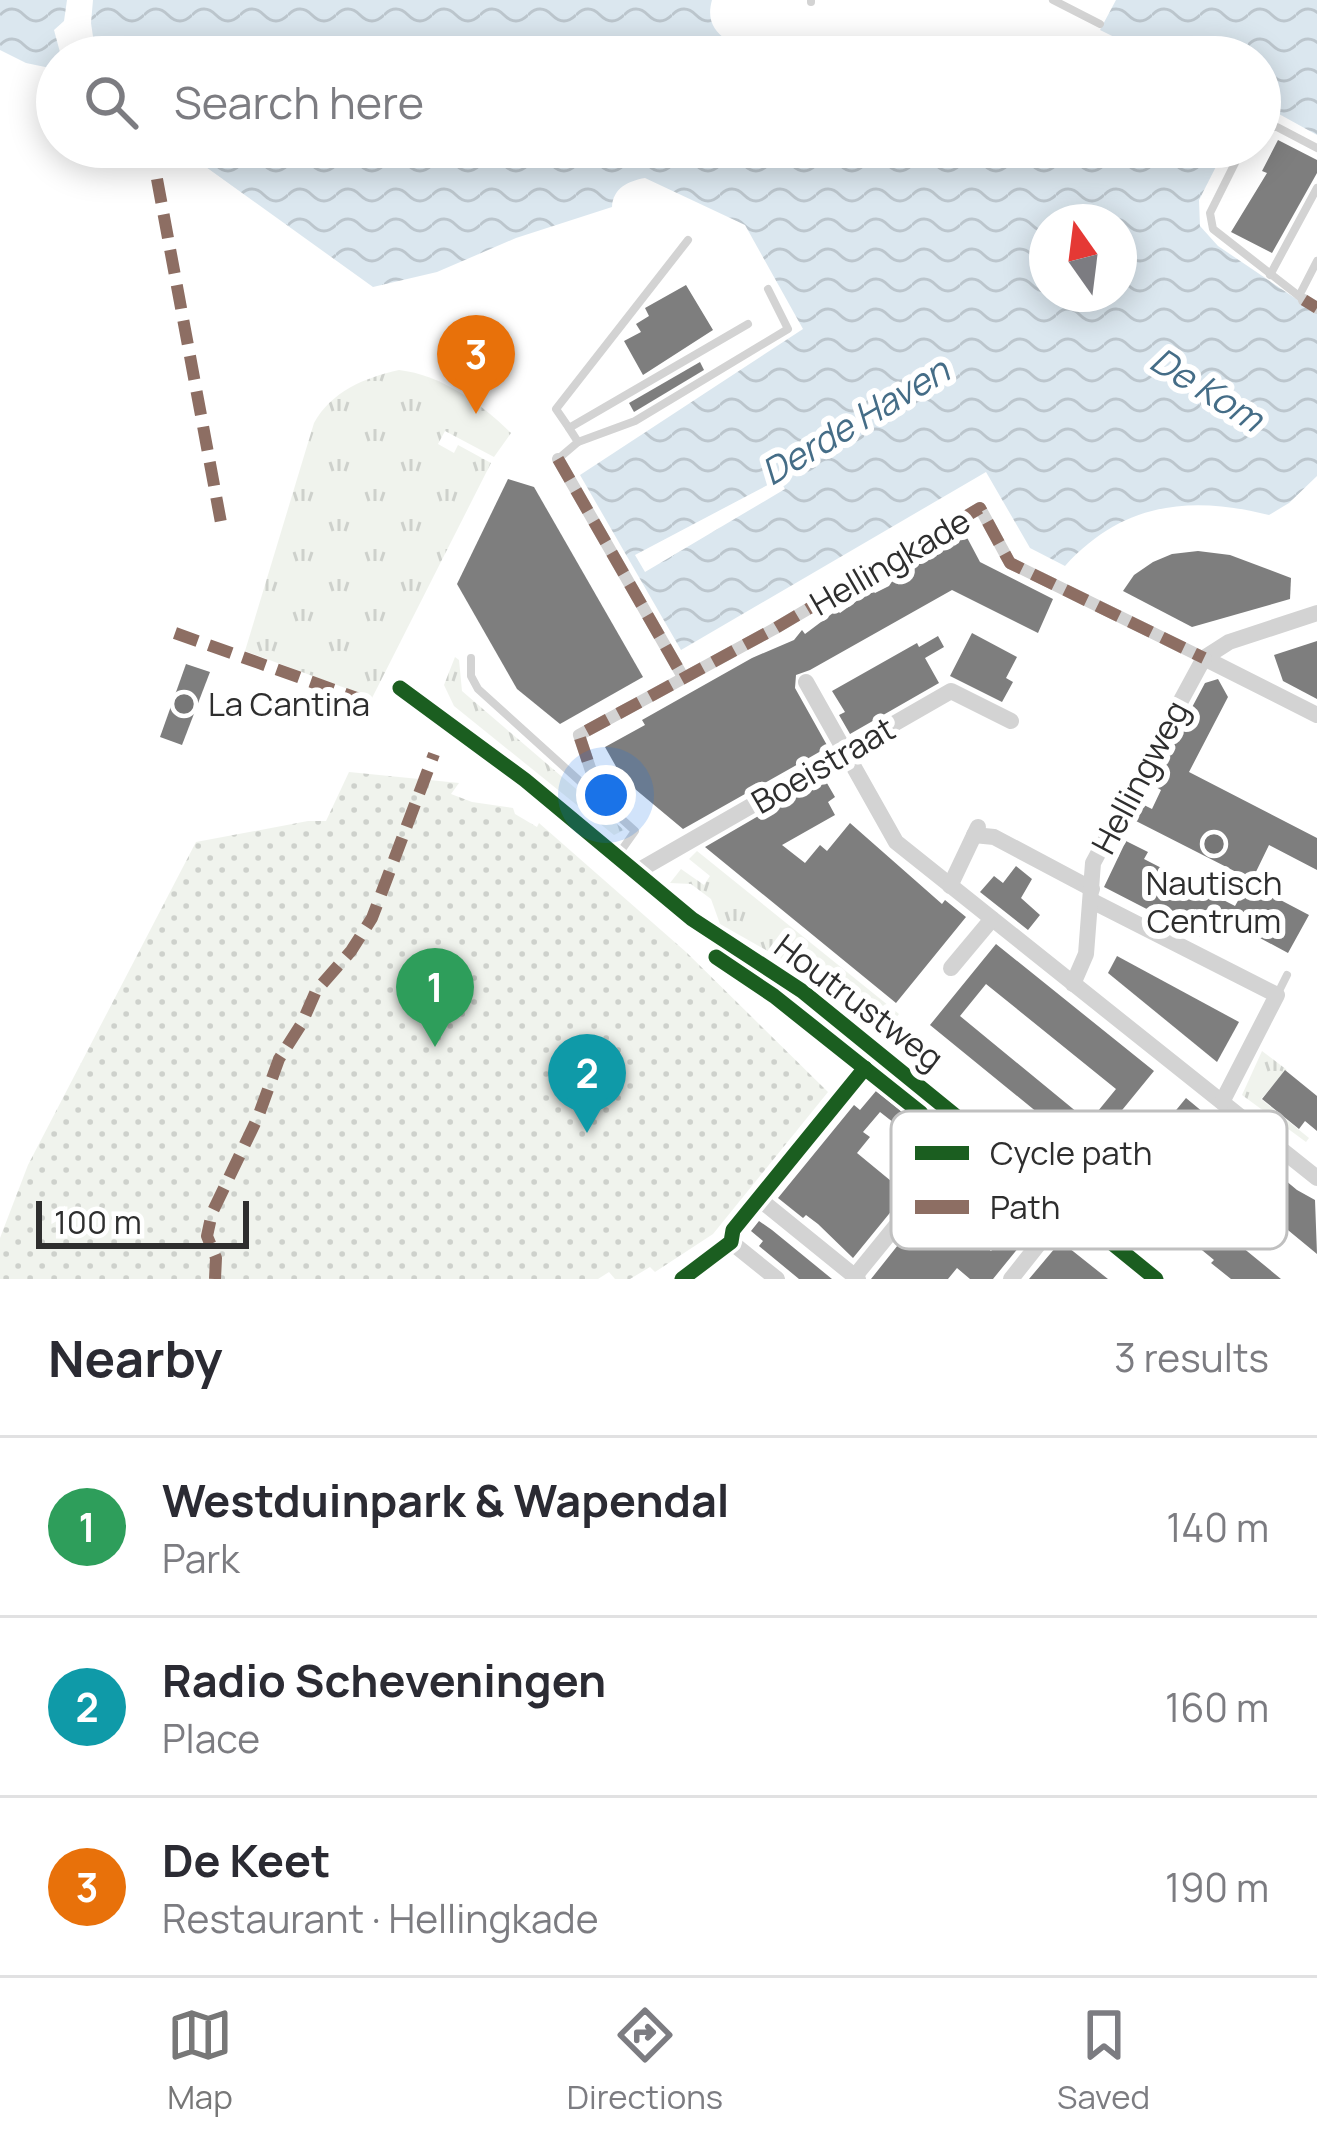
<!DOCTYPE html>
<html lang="en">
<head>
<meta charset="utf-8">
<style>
	:root { --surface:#fff; --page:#f7f7f7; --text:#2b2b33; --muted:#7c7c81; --line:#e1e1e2; --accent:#777 }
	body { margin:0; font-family:Manrope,sans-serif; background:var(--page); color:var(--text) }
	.compass { position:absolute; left:1029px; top:204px; width:108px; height:108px; border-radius:50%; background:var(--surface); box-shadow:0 6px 30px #0003; rotate:346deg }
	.scale { position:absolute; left:36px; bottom:30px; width:213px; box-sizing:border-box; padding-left:12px; border:6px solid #2e2e2e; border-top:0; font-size:33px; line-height:42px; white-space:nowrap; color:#2e2e2e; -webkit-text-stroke:9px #fff; paint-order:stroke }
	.you { position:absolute; left:606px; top:795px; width:42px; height:42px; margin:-30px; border:9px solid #fff; border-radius:50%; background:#1a73e8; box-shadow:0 0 0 18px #1a73e833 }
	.badge { display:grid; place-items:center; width:78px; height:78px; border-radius:50%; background:var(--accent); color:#fff; font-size:39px; font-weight:700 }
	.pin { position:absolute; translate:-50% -99px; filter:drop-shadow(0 3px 6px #0008) }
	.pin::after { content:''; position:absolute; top:63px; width:42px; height:36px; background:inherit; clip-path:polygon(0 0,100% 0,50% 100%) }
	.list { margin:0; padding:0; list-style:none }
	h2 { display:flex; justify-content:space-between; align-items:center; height:156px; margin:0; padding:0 48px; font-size:51px }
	h2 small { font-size:39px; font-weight:400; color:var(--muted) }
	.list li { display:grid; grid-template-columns:78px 1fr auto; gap:36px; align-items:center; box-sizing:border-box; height:180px; padding:0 48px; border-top:3px solid var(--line) }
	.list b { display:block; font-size:45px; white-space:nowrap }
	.list p { margin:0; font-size:39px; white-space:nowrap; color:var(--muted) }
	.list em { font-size:39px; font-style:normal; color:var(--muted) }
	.icon { flex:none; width:66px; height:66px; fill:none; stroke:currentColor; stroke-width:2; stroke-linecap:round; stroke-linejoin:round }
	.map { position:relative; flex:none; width:1317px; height:1279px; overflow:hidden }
	.search { position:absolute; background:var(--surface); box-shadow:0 6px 30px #0003; left:36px; right:36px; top:36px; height:132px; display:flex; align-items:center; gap:30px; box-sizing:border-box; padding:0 42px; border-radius:66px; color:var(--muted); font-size:45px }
	.sheet { height:696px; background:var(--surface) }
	nav { display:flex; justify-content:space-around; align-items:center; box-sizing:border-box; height:168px; border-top:3px solid var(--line); background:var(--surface); font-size:33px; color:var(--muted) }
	nav a { display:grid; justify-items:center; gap:6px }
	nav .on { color:var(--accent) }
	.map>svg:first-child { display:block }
	.grass { fill:url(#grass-tufts) }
	.park { fill:url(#park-dots) }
	.water { fill:url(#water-waves); fill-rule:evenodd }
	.pier { fill:#fff }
	.building { fill:#7e7e7e; fill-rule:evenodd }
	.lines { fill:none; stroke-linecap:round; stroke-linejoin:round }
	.service { stroke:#d3d3d3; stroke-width:8 }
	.pedestrian { stroke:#d3d3d3; stroke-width:12 }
	.minor { stroke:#d3d3d3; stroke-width:16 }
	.quiet { stroke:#8d6e63; stroke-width:12; stroke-dasharray:24 12; stroke-linecap:butt }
	.cycleway-casing { stroke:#fff; stroke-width:22 }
	.cycleway { stroke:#1b5e20; stroke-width:15 }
	.poi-dot { fill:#777; stroke:#fff; stroke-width:4.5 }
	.labels { text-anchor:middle; stroke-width:12; stroke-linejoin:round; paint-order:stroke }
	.street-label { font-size:33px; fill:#2e2e2e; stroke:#fff }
	.poi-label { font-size:33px; fill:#2e2e2e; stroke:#fff; text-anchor:start }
	.water-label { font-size:36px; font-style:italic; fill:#456d87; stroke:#fff }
	.key { fill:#fff; stroke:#c0c0c0; stroke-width:3 }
	.key-label { font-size:33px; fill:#2e2e2e }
</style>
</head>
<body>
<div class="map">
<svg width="1317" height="1279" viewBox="0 0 1317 1279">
	<defs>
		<pattern id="grass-tufts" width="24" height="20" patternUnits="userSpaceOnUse" patternTransform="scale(3)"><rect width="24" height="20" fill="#f0f3ed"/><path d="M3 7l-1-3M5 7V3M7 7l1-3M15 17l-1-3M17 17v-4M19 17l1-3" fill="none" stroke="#ced1cc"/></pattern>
		<pattern id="park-dots" width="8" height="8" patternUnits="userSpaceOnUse" patternTransform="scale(3)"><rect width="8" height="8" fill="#f0f3ed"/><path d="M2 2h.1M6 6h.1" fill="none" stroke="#ced1cc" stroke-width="1.8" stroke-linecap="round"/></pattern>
		<pattern id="water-waves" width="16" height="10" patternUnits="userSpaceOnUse" patternTransform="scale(3)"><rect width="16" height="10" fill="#dbe7ef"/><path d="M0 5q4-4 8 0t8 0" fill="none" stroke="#bcc6cd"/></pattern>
	</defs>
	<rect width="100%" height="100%" fill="#fff"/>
	<!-- grass -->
	<g class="grass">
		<path d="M399 370C441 375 481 403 511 433L494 457 445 431 438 444 454 453 458 445 491 463 372 698 245 651 314 423C332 391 364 378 399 370Z"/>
		<path d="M455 657 459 660 462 691 624 830 614 835 454 706 444 685Z"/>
		<path d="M697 851 899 1014 883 1035 794 966 720 924 711 899 691 884 670 883 681 869 704 885 710 876 689 859Z"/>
		<path d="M1262 1051 1287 1070 1261 1099 1309 1138 1306 1142 1242 1095Z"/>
	</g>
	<!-- park -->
	<path class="park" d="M349 772 459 783 451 794 472 802 513 808 515 814 537 827 539 823 686 952 828 1092 713 1234 655 1272 650 1267 630 1279H615L609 1272 598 1279H0V1238L28 1165 196 842 308 821H326Z"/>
	<!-- water -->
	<g class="water">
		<path d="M0 0H67L64 21 54 30 61 56 50 68 26 63 0 50Z"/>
		<path d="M93 0H712C702 35 734 44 760 57H96L91 23Z"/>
		<path d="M1116 0H1317V135L1279 114 1260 113V57H1155L1100 30Z"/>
		<path d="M178 147H1226L1199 200 1200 226 1218 246 1317 313V476L1289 503 1269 515C1189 495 1122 503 1065 566L1030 548 986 472 681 650 580 475 803 329 745 225 645 178C628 181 613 188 612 207L516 238 437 272 373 287ZM1047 222H1119V294H1047Z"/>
	</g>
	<!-- pier -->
	<g class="pier">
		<path d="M172 147H178L376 292H369Z"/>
		<path d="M779 479 785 489 645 572 635 555Z"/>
	</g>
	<!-- building -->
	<g class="building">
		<path d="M1278 140 1317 160V173L1272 253 1231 232 1267 173 1262 171Z"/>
		<path d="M686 285 713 330 643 375 624 341 641 332 636 324 649 316 645 308Z"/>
		<path d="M700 362 704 370 634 412 629 403Z"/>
		<path d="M508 479 534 487 643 677 560 724 517 689 457 584Z"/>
		<path d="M963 530 980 562 1053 599 1038 633 952 590 810 670 796 675 795 688 828 747 793 767 683 829 623 779 605 747 645 725 642 720 752 658 794 640 802 630 805 634 837 610 840 613 872 590 875 593 889 586 895 577 913 573 911 569 932 556 929 550Z"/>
		<path d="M1198 551 1230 555 1291 578 1290 599 1192 627 1123 591 1134 575 1153 562 1172 554Z"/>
		<path d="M972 633 1017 657 1006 678 1013 682 1002 702 950 676Z"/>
		<path d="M938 636 944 647 925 658 939 683 850 734 839 715 845 712 832 691 917 643 919 647Z"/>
		<path d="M1317 641V699L1283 681 1274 655Z"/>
		<path d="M186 664 210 672 182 745 160 737Z"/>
		<path d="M1218 679 1228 697 1189 772 1317 838V870L1269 845 1252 880 1134 820 1142 804 1152 809 1161 790 1151 784 1205 683Z"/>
		<path d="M824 778 835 797 828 802 835 815 782 845 805 863 820 845 827 851 850 823 942 904 945 900 966 917 896 1003 705 847Z"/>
		<path d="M1126 841 1148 852 1144 859 1235 906 1248 883 1309 915 1288 953 1221 917 1218 922 1213 920 1203 938 1104 887Z"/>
		<path d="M1016 866 1032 879 1021 898 1040 915 1028 930 980 892 994 876 1003 883Z"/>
		<path d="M996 944 1154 1071 1087 1153 930 1025ZM986 984 1116 1089 1089 1122 960 1016Z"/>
		<path d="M1117 956 1239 1022 1217 1062 1108 973Z"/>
		<path d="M1285 1070 1317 1096V1131L1305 1121 1299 1129 1262 1099Z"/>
		<path d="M876 1091 938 1141 922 1160 929 1165 853 1258 818 1224 806 1215 803 1218 778 1198 854 1105 860 1110ZM880 1112 916 1140 908 1149 914 1154 891 1181 857 1153 870 1137 863 1132Z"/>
		<path d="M1186 1098 1297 1190 1315 1200 1317 1254 1176 1138 1149 1171 1231 1238 1238 1229 1249 1237 1242 1247 1281 1279H1231L1211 1263 1214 1260 1118 1181Z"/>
		<path d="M970 1168 1032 1218 1016 1237 1023 1242 993 1279H970L957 1268 948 1279H871L948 1182 955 1187ZM962 1193 1001 1218 995 1226 1005 1235 991 1251 981 1242 975 1249 951 1229 955 1224 944 1215Z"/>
		<path d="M759 1221 772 1230 832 1279H799L759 1246 763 1241 751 1231Z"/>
		<path d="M1061 1241 1069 1248 1108 1279H1029Z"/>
	</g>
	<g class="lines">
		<!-- service -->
		<g class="service">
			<path d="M1053 0 1100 24"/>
			<path d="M811 2V0"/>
			<path d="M1260 127H1277L1317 148"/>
			<path d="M1243 147 1210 213 1213 229 1304 300"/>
			<path d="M1270 275 1317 188"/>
			<path d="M1299 296 1317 261"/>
			<path d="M569 428 556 409 688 240"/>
			<path d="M578 442 635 421 788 329 768 289"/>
			<path d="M558 459 578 442 569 428 748 324"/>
			<path d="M471 658V676L478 689 635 831 618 855"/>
			<path d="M1277 995 1287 975"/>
		</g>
		<!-- pedestrian -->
		<g class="pedestrian">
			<path d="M1304 300 1317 308"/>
			<path d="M558 459 683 677"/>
			<path d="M599 795 579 735 774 629 980 508 1010 563 1204 658"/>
		</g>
		<!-- minor -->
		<g class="minor">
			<path d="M1317 613 1229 642 1204 658 1317 715"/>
			<path d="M806 682 896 842 1317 1178"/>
			<path d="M400 688 525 780 692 919 802 991 1156 1279"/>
			<path d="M974 835 994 837 1092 889"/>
			<path d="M636 872 951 691 1011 721"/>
			<path d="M950 886 978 827"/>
			<path d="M1092 901 1277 995 1222 1102"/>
			<path d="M951 968 992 919"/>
			<path d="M1073 984 1086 954 1093 863 1204 658"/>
			<path d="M758 1198 858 1279"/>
			<path d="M855 1276 974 1130"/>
			<path d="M777 1279 731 1242 733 1230 880 1053"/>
			<path d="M1011 1279 1068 1207"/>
		</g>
		<!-- quiet -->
		<g class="quiet">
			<path d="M157 179 222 528"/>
			<path d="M1304 300 1317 308"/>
			<path d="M558 459 683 677"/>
			<path d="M175 633 368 702"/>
			<path d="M599 795 579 735 774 629 980 508 1010 563 1204 658"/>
			<path d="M215 1279 216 1258 207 1236 212 1213 258 1117 279 1059 302 1023 316 991 351 951 372 918 434 754"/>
		</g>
		<defs>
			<g id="cycleway">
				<path d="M400 688 525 780 692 919 802 991 1156 1279"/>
				<path d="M716 957 774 996 921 1113"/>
				<path d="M682 1279 731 1242 733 1230 865 1068"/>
			</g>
		</defs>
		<!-- cycleway casing -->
		<use href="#cycleway" class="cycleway-casing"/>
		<!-- cycleway -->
		<use href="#cycleway" class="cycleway"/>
	</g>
	<!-- markers -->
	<g class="poi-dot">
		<circle cx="184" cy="704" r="12"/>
		<circle cx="1214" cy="844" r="12"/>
	</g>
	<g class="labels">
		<!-- street labels -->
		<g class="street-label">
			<text transform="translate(890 562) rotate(-30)" y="12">Hellingkade</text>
			<text transform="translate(823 765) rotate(-30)" y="12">Boeistraat</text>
			<text transform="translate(1140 777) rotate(-62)" y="12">Hellingweg</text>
			<text transform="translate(859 1002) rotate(37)" y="12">Houtrustweg</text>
		</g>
		<!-- poi labels -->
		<g class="poi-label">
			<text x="208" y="716">La Cantina</text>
			<text x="1214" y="895" text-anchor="middle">Nautisch<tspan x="1214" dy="38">Centrum</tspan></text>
		</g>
		<!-- water labels -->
		<g class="water-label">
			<text transform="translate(1207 389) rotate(32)" y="13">De Kom</text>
			<text transform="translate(855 421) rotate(-31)" y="13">Derde Haven</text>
		</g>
	</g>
	<!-- legend -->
	<rect x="891" y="1111" width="396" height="138" rx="18" class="key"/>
	<rect x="915" y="1146" width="54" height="14" fill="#1b5e20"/>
	<rect x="915" y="1200" width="54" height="14" fill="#8d6e63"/>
	<g class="key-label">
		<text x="990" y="1165">Cycle path</text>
		<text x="990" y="1219">Path</text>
	</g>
</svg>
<svg class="compass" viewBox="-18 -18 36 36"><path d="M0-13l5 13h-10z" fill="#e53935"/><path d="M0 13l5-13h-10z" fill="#7c7c81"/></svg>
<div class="scale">100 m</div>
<div class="you"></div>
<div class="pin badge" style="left:435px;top:1047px;background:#2e9e5b">1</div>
<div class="pin badge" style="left:587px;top:1133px;background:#0f9aa8">2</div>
<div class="pin badge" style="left:476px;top:414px;background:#e8710a">3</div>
<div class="search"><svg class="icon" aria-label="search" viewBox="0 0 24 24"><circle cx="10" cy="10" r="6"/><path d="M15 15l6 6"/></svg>Search here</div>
</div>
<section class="sheet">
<h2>Nearby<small>3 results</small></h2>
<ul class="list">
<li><span class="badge" style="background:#2e9e5b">1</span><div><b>Westduinpark &amp; Wapendal</b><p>Park</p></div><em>140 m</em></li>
<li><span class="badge" style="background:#0f9aa8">2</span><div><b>Radio Scheveningen</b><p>Place</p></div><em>160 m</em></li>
<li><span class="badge" style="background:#e8710a">3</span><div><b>De Keet</b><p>Restaurant · Hellingkade</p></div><em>190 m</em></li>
</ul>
</section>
<nav>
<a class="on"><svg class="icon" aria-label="map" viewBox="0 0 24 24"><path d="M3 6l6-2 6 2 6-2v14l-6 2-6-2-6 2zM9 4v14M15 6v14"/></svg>Map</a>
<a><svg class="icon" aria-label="directions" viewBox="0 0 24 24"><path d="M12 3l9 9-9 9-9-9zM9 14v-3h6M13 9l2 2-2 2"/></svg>Directions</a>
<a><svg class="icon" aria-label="saved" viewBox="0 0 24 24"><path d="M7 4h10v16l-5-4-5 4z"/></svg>Saved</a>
</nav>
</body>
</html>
